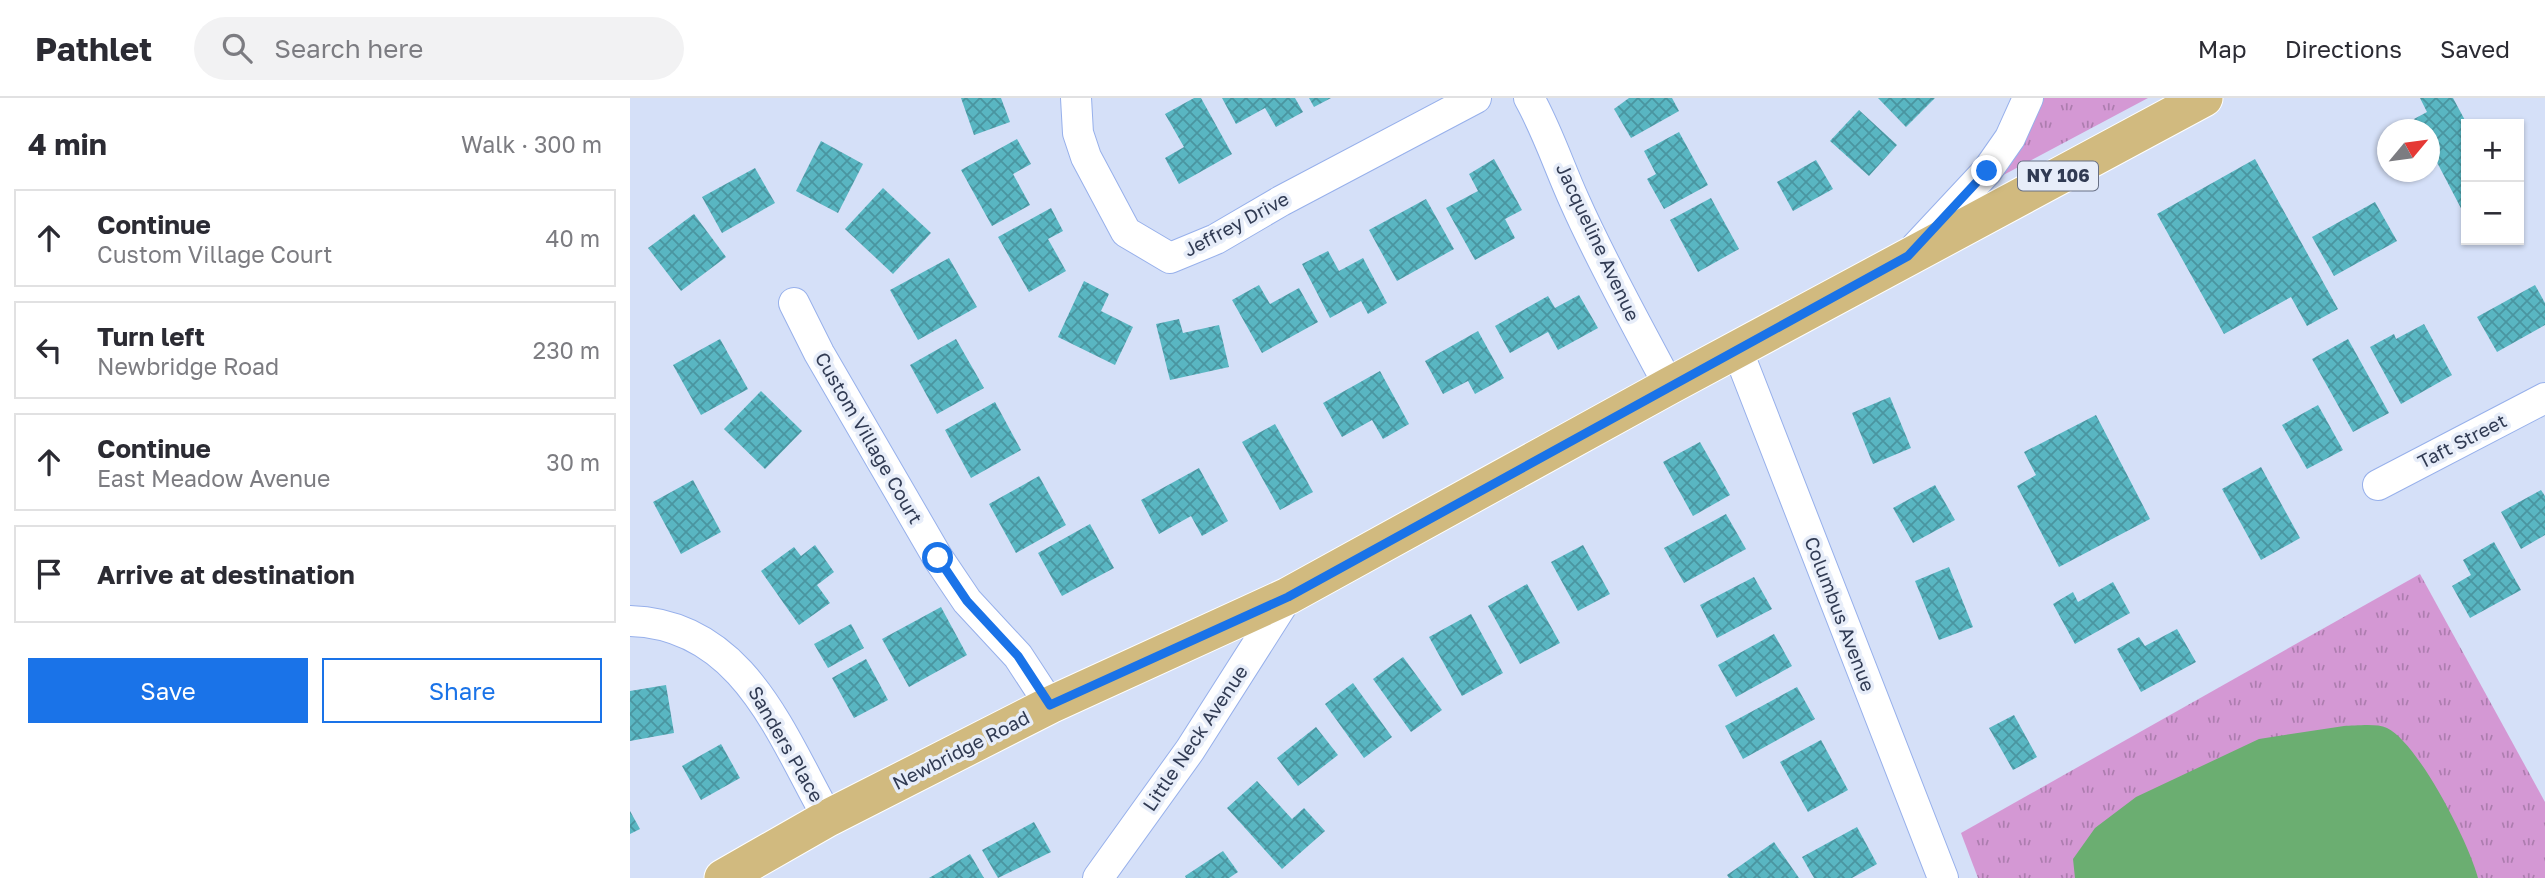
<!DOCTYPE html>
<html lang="en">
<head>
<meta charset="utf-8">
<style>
	:root { --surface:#fff; --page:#f2f2f3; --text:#2b2b33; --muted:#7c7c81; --line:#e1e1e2; --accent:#1a73e8 }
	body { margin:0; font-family:"Golos Text",sans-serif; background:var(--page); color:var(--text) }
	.controls { position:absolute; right:21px; top:21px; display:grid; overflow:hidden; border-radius:0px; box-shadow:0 2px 5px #0004 }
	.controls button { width:63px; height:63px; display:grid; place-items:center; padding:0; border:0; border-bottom:2px solid var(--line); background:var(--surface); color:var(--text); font:35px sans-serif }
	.compass { position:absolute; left:1747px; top:21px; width:63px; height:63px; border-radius:50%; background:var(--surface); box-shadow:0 2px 5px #0004; rotate:61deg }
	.stop { position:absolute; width:21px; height:21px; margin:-16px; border:5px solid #1a73e8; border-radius:50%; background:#fff }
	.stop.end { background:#1a73e8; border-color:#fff; box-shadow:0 2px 7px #0008 }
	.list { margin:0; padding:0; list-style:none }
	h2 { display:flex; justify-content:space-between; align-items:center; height:91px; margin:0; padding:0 28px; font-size:30px }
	h2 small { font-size:23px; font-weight:400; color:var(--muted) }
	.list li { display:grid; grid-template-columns:46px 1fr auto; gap:21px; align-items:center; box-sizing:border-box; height:98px; margin:0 14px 14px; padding:0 14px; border:2px solid var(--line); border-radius:0px }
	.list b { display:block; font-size:26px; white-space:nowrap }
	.list p { margin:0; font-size:23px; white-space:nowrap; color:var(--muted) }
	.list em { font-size:23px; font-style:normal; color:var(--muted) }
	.actions { display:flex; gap:14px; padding:21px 28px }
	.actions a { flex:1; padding:16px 0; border:2px solid var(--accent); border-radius:0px; text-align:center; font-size:24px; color:var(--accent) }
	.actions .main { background:var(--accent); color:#fff }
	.icon { flex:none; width:38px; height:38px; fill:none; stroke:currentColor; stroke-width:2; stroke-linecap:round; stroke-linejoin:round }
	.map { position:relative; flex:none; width:1915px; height:780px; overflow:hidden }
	header { display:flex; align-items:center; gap:42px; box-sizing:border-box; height:98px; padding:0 35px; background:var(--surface); border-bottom:2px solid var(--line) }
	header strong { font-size:33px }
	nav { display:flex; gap:38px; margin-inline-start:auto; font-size:24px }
	.search { width:490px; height:63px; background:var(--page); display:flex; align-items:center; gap:18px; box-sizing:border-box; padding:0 24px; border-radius:38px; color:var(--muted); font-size:26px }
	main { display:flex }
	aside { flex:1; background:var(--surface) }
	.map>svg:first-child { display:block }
	.grass { fill:url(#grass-tufts) }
	.water { fill:#6bae71 }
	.building { fill:url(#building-cross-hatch) }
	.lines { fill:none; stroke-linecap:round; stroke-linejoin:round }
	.minor-casing { stroke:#97b0eb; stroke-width:32 }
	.major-casing { stroke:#fff; stroke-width:39 }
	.minor { stroke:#fff; stroke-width:30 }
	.major { stroke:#d1ba7f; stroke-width:37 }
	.route { stroke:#1a73e8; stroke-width:9 }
	.labels { text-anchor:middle; stroke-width:7; stroke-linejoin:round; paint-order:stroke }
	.shield { fill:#e7edf9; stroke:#687085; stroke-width:2 }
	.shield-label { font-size:18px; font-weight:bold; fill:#313b53 }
	.street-label { font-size:19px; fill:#313b53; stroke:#e7edf9 }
</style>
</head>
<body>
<header>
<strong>Pathlet</strong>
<div class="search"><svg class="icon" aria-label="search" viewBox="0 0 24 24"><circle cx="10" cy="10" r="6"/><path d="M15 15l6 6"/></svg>Search here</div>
<nav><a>Map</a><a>Directions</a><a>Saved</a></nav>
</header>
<main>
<aside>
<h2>4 min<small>Walk · 300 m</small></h2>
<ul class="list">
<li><svg class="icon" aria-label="ahead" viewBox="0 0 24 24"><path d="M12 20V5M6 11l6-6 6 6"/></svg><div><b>Continue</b><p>Custom Village Court</p></div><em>40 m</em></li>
<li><svg class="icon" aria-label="left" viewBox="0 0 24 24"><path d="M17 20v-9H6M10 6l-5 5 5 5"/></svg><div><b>Turn left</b><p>Newbridge Road</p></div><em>230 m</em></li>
<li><svg class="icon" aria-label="ahead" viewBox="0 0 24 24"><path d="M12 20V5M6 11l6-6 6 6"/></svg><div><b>Continue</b><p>East Meadow Avenue</p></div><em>30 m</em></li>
<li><svg class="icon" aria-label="arrive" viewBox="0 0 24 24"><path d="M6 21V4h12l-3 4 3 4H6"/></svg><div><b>Arrive at destination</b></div></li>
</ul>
<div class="actions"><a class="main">Save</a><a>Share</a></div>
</aside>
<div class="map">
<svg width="1915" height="780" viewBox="0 0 1915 780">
	<defs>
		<pattern id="grass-tufts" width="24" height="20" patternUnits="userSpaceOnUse" patternTransform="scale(1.75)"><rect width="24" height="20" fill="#d498d4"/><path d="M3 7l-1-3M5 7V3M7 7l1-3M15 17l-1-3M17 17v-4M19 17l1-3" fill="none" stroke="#ad7daf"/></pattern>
		<pattern id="building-cross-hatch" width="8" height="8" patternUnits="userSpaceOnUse" patternTransform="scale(1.75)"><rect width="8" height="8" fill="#59b6c2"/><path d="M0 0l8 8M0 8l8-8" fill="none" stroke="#4a95a0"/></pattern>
	</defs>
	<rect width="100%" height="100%" fill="#d5e0f8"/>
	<!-- grass -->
	<g class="grass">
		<path d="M1403 0H1518L1347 91Z"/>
		<path d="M1790 476 1915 704V780H1348L1331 735Z"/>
	</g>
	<!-- water -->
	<path class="water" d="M1714 628C1725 628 1746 625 1757 630 1789 646 1839 745 1848 780H1445L1443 761 1465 730 1506 699 1629 641Z"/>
	<!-- building -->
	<g class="building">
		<path d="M331 0H371L380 24 344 37Z"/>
		<path d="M564 0H571L602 56 549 86 535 60 554 49 535 16Z"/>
		<path d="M592 0H665L673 14 646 29 635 10 606 26Z"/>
		<path d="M679 0H701L684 9Z"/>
		<path d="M999 0H1042L1049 13 1001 40 984 11Z"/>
		<path d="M1248 0H1305L1276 29Z"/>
		<path d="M1790 0H1823L1837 26 1836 115 1834 116 1800 51V32H1789L1784 21 1797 14Z"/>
		<path d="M1229 12 1267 47 1239 78 1200 43Z"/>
		<path d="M1049 34 1078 87 1034 111 1017 81 1026 76 1014 53Z"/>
		<path d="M387 41 401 66 383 76 400 107 362 128 331 72Z"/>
		<path d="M191 43 233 66 208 115 166 93Z"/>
		<path d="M864 61 892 112 875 121 885 140 845 162 816 110 848 93 839 76Z"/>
		<path d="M1625 61 1708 211 1677 228 1661 199 1594 236 1527 116Z"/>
		<path d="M1186 62 1203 91 1163 113 1147 84Z"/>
		<path d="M125 70 145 105 92 135 72 99Z"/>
		<path d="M253 90 301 135 263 176 215 131Z"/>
		<path d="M1081 100 1109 151 1068 174 1040 122Z"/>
		<path d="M796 101 824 151 767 183 739 132Z"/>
		<path d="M1745 104 1767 143 1704 178 1682 139Z"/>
		<path d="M421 110 433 133 418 141 436 173 399 194 368 139Z"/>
		<path d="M64 116 96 159 51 193 18 150Z"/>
		<path d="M698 153 709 173 733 160 757 205 738 216 731 203 700 220 672 166Z"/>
		<path d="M319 160 347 209 288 242 260 192Z"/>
		<path d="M454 183 479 196 471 213 503 229 485 267 428 239Z"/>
		<path d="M629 187 640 206 669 190 688 224 632 255 602 202Z"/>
		<path d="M1905 187 1915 205V227L1867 254 1847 219Z"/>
		<path d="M949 197 968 230 928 252 918 234 880 255 865 228 918 198 925 210Z"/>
		<path d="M549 221 553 235 589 227 599 269 540 282 526 226Z"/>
		<path d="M1794 226 1822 277 1771 306 1740 249 1764 236 1766 241Z"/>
		<path d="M848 233 874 280 845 296 838 283 813 296 795 263Z"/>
		<path d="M90 241 118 291 71 317 43 267Z"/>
		<path d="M326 241 354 290 307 316 280 267Z"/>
		<path d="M1718 241 1759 315 1723 334 1682 261Z"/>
		<path d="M750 273 779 326 753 341 742 322 712 339 693 305Z"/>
		<path d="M131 293 172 333 135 371 94 331Z"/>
		<path d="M1260 299 1281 350 1243 366 1222 315Z"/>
		<path d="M365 304 391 352 341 380 315 332Z"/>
		<path d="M1688 307 1713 352 1677 371 1652 327Z"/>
		<path d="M1466 317 1520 421 1429 469 1387 388 1406 377 1394 354Z"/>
		<path d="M645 326 683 394 650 412 612 344Z"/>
		<path d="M1070 344 1100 397 1063 418 1033 364Z"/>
		<path d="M1631 369 1670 440 1631 462 1592 391Z"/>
		<path d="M569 370 598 423 572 438 561 418 529 436 511 402Z"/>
		<path d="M409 378 436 427 386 455 359 406Z"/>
		<path d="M63 382 91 434 51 456 23 404Z"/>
		<path d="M1305 387 1325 422 1283 445 1263 410Z"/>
		<path d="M1911 392 1915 398V437L1891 451 1871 414Z"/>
		<path d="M1096 416 1116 451 1054 485 1034 450Z"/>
		<path d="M460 426 484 470 432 498 408 455Z"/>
		<path d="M1864 444 1891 492 1840 520 1822 488 1841 477 1833 462Z"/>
		<path d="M185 447 204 474 187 487 200 505 169 527 131 473 164 449 171 458Z"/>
		<path d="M953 447 980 496 948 513 921 464Z"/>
		<path d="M1319 469 1343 529 1309 542 1285 483Z"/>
		<path d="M1124 479 1142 511 1087 540 1070 507Z"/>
		<path d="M1483 484 1500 515 1445 546 1423 506 1443 494 1448 504Z"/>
		<path d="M897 486 930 545 890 566 858 508Z"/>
		<path d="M311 509 337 557 279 589 252 541Z"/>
		<path d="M841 516 873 575 832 598 799 539Z"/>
		<path d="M221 526 234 550 198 570 184 546Z"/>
		<path d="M1547 531 1566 564 1511 594 1487 551 1509 539 1515 548Z"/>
		<path d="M1144 536 1162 568 1106 599 1088 567Z"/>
		<path d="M773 559 812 612 781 634 743 581Z"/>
		<path d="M236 561 258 602 224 620 202 580Z"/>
		<path d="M723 585 762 639 734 660 695 606Z"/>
		<path d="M36 587 44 635 0 643V593Z"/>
		<path d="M1167 589 1185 621 1113 661 1095 628Z"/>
		<path d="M1384 617 1407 659 1383 672 1359 630Z"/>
		<path d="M686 629 708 657 668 688 647 660Z"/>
		<path d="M1191 642 1218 692 1178 714 1150 664Z"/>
		<path d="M91 646 110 680 71 702 52 668Z"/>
		<path d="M627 683 662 721 674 710 695 733 652 771 597 710Z"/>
		<path d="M0 713 10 731 0 736Z"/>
		<path d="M404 724 421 754 368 780 352 752Z"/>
		<path d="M1227 729 1247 766 1222 780H1184L1172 759Z"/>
		<path d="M1144 744 1169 780H1099L1097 777Z"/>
		<path d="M593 753 608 774 599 780H556L555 778Z"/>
		<path d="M340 756 354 780H299Z"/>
	</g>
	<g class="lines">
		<defs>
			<g id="minor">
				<path d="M446 0 448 35 456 59 496 134 540 160 586 141 651 103 846 0"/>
				<path d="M899 0C918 34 929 69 945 104 973 167 1007 227 1039 288"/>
				<path d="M1286 149 1357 73 1380 40 1398 0"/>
				<path d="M164 205 189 255 308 460 337 503 388 558 420 607"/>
				<path d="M1107 251 1313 780"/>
				<path d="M1748 387 1915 300"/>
				<path d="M0 523C113 526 151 637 198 720"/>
				<path d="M468 780 560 652 658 498"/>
			</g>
			<path id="major" d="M93 780 198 720 420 607 658 498 1039 288 1574 0"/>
		</defs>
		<!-- minor casing -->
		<use href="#minor" class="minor-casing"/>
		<!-- major casing -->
		<use href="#major" class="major-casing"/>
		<!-- minor -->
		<use href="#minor" class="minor"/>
		<!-- major -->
		<use href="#major" class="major"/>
	</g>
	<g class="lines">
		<!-- route -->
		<path class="route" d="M308 460 337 503 388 558 420 607 658 499 1278 158 1357 73"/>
	</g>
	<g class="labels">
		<!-- shield labels -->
		<rect class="shield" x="1388" y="63.5" width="80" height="29" rx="5"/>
		<g class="shield-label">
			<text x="1428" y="84">NY 106</text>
		</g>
		<!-- street labels -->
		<g class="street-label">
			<text transform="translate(606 126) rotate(-28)" y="7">Jeffrey Drive</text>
			<text transform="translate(968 144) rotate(65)" y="7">Jacqueline Avenue</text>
			<text transform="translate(239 340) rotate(60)" y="7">Custom Village Court</text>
			<text transform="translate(1832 343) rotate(-27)" y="7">Taft Street</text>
			<text transform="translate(1210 516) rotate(69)" y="7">Columbus Avenue</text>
			<text transform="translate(565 640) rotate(-56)" y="7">Little Neck Avenue</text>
			<text transform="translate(156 646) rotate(60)" y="7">Sanders Place</text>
			<text transform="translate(331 652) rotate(-27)" y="7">Newbridge Road</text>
		</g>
	</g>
</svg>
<div class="controls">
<button>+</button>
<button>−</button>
</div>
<svg class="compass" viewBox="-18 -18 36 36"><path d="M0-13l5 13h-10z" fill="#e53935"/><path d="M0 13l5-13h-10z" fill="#7c7c81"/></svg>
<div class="stop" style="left:308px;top:460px"></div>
<div class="stop end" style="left:1357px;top:73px"></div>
</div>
</main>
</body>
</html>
